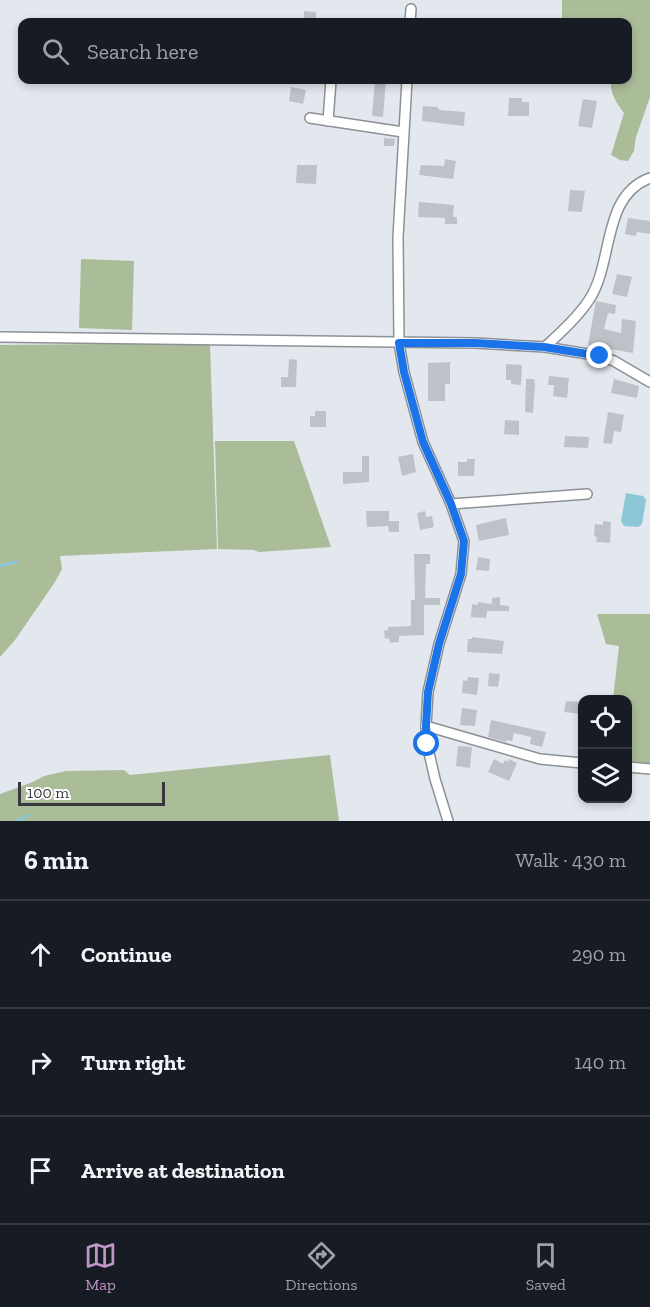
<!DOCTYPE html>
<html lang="en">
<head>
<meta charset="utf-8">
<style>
	:root { --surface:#171b24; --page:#20242c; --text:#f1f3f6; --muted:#9ea1a6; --line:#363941; --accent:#c295c5 }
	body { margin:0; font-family:"Zilla Slab",serif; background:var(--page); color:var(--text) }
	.controls { position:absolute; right:18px; bottom:18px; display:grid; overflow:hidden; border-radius:12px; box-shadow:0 3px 9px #0003 }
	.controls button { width:54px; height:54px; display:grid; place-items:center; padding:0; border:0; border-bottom:2px solid var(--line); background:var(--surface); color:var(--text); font:30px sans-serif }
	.scale { position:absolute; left:18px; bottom:15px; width:147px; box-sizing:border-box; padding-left:6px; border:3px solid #36383b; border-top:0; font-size:16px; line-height:21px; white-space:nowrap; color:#36383b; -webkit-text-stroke:4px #fff; paint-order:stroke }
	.stop { position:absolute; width:18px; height:18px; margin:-14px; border:4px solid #1a73e8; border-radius:50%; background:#fff }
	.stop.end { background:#1a73e8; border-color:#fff; box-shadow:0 2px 6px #0008 }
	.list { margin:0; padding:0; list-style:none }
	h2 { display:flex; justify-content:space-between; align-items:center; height:78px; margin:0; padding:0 24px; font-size:26px }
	h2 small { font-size:20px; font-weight:400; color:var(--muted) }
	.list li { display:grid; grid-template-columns:39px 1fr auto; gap:18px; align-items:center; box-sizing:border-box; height:108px; padding:0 24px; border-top:2px solid var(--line) }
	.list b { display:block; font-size:22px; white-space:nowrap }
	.list em { font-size:20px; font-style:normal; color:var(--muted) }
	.icon { flex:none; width:33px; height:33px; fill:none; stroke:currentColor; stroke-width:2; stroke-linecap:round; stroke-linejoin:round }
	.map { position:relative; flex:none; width:650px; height:821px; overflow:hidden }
	.search { position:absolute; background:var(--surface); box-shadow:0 3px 9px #0003; left:18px; right:18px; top:18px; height:66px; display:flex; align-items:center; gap:15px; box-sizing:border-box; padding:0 21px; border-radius:12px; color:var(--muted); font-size:22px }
	.sheet { height:402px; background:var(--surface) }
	nav { display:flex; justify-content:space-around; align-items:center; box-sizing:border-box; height:84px; border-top:2px solid var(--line); background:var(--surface); font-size:16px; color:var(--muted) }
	nav a { display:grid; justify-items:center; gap:3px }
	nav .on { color:var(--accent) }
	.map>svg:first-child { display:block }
	.green { fill:#abbc99 }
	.water { fill:#8bc7d6 }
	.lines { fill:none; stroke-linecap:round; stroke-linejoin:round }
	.stream { stroke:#8bc7d6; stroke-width:3 }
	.building { fill:#bdc2c8 }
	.minor-casing { stroke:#8d9197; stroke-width:12 }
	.minor { stroke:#fff; stroke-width:9 }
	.route { stroke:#1a73e8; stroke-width:8 }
</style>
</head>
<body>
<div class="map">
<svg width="650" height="821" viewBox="0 0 650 821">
	<rect width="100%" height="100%" fill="#e3e8ee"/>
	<!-- green -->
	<g class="green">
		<path d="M562 0H650V97L636 137 634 151 628 161 620 160 611 155 624 113C616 102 610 94 611 80H628V22H575L562 20Z"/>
		<path d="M81 259 134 261 132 330 79 328Z"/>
		<path d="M210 343 217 549 60 556 62 569 55 582 15 640 0 657V345Z"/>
		<path d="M215 441H294L331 547 259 552 253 550 218 549Z"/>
		<path d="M597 614H650V766L628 764V700L613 699 619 646 606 644Z"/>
		<path d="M330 755 339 821H0V794L33 782 44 776 66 771 124 770 130 775Z"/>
	</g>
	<!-- water -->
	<path class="water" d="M626 493 643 496 646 500 642 524 638 527 624 526 621 521Z"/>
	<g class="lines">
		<!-- stream -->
		<g class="stream">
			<path d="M0 566 16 562"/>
			<path d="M16 821 29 815"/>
		</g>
	</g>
	<!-- building -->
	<g class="building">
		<path d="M304 11 316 12V22H304Z"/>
		<path d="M375 80H386L383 117 372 116Z"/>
		<path d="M291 87 306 90 303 104 289 101Z"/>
		<path d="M509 98H522V102H529V116H508Z"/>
		<path d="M583 99 597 101 592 128 578 126Z"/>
		<path d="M423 106 437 107 440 110 465 112 464 126 422 121Z"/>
		<path d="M384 138 395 139 394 146H384Z"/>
		<path d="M445 159 456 161 453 179 419 175 421 165 444 166Z"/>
		<path d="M297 165H317L316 184 296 183Z"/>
		<path d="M570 190 585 191 582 212 568 211Z"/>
		<path d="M419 202 454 205 453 217H457V224H445V218L418 217Z"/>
		<path d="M628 218 650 221V234L637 232 636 236 625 234Z"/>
		<path d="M617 274 632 277 627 297 612 294Z"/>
		<path d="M596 301 616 305 615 314 608 313 604 329 621 333 622 319 636 321 633 353 588 345Z"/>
		<path d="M289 359 297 360 296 387H281V377H288Z"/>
		<path d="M450 362V384H445V401H428V363Z"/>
		<path d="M506 364 522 365 521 385 511 384V380H506Z"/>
		<path d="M549 376 569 378 567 398 553 396 554 385H548Z"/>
		<path d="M526 379H534L535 384 533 413 525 412Z"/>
		<path d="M614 379 639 386 637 398 611 393Z"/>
		<path d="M315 411H326V427H310V416H315Z"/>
		<path d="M608 412 624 415 621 432 614 431 612 444 603 443Z"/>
		<path d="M505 420 519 421V435L504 434Z"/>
		<path d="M565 436 589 437 588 448 564 447Z"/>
		<path d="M413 454 416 472 402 476 398 457Z"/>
		<path d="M362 456H369V482L343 484V472H362Z"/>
		<path d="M467 459H475L474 476H458V462H467Z"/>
		<path d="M366 511H389V521H399V532H389L388 526 367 527Z"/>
		<path d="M425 511 426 517 432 516 434 527 420 530 417 513Z"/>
		<path d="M506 518 509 535 479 541 476 525Z"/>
		<path d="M603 521 611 522 610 543 596 542 597 537 594 536 595 524 603 525Z"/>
		<path d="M414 554H430V564H426L425 598H440V605H424V635L399 636V642L390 643 389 638 385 639 384 631 388 630V627L411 626V600H415Z"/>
		<path d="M478 557 490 559 489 571 476 570Z"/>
		<path d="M500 597V605L509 606V611H487L486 618 471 617 472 604 478 605V602L492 604V598Z"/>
		<path d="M472 637 504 641 502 654 467 652 468 639H472Z"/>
		<path d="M489 673 500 674 498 687 488 686Z"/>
		<path d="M468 677 479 678 477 695 462 693 463 680 467 681Z"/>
		<path d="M566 701 582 702V714L564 712Z"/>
		<path d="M462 708 477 710 475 726 460 725Z"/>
		<path d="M491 720 546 732 542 747 530 744 531 737 514 733 512 741 506 740V742L488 737Z"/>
		<path d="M458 746 472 747 470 768 456 766Z"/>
		<path d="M494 759 503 764 505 760 508 762 509 759 517 763 509 781 488 772Z"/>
	</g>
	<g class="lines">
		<defs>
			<g id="minor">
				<path d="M410 22 411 9"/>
				<path d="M407 80 398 237 399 343 404 372 423 442 451 504 464 541 461 574 439 644 428 692 426 726 427 744 435 779 448 821"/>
				<path d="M310 118 403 132"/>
				<path d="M328 121 331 80"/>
				<path d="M0 337 475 343 545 347C560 333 577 318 589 300 614 263 601 196 650 178"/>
				<path d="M545 347 600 356 614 361 650 382"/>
				<path d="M451 504 587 494"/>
				<path d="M426 726 540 759 582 763"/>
				<path d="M628 767 650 769"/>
			</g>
		</defs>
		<!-- minor casing -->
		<use href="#minor" class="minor-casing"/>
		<!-- minor -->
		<use href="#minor" class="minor"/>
	</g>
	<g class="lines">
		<!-- route -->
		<path class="route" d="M427 744 426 726 428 692 439 644 461 574 464 541 451 504 423 442 404 372 399 343H475L544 347 600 356"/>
	</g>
</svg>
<div class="controls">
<button><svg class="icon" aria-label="locate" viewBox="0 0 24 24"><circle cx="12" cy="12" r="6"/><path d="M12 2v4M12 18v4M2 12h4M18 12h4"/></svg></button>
<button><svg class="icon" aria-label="layers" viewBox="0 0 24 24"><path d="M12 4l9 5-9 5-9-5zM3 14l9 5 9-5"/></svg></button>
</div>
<div class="scale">100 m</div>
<div class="stop" style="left:427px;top:744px"></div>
<div class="stop end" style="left:600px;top:356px"></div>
<div class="search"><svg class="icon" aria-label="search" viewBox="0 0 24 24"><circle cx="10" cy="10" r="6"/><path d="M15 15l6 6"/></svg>Search here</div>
</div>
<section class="sheet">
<h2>6 min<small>Walk · 430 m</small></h2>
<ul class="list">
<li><svg class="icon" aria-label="ahead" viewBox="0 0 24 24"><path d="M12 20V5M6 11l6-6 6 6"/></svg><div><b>Continue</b></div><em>290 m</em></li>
<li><svg class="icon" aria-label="right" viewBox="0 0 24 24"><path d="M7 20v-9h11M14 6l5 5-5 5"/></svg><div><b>Turn right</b></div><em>140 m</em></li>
<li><svg class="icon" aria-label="arrive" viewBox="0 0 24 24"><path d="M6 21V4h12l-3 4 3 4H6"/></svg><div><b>Arrive at destination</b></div></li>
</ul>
</section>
<nav>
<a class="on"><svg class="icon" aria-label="map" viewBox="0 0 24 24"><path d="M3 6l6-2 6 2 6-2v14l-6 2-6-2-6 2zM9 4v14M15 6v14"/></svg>Map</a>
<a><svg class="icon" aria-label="directions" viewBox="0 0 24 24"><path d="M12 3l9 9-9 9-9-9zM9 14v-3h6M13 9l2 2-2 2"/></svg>Directions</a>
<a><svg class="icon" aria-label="saved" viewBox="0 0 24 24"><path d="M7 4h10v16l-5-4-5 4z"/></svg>Saved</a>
</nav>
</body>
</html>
